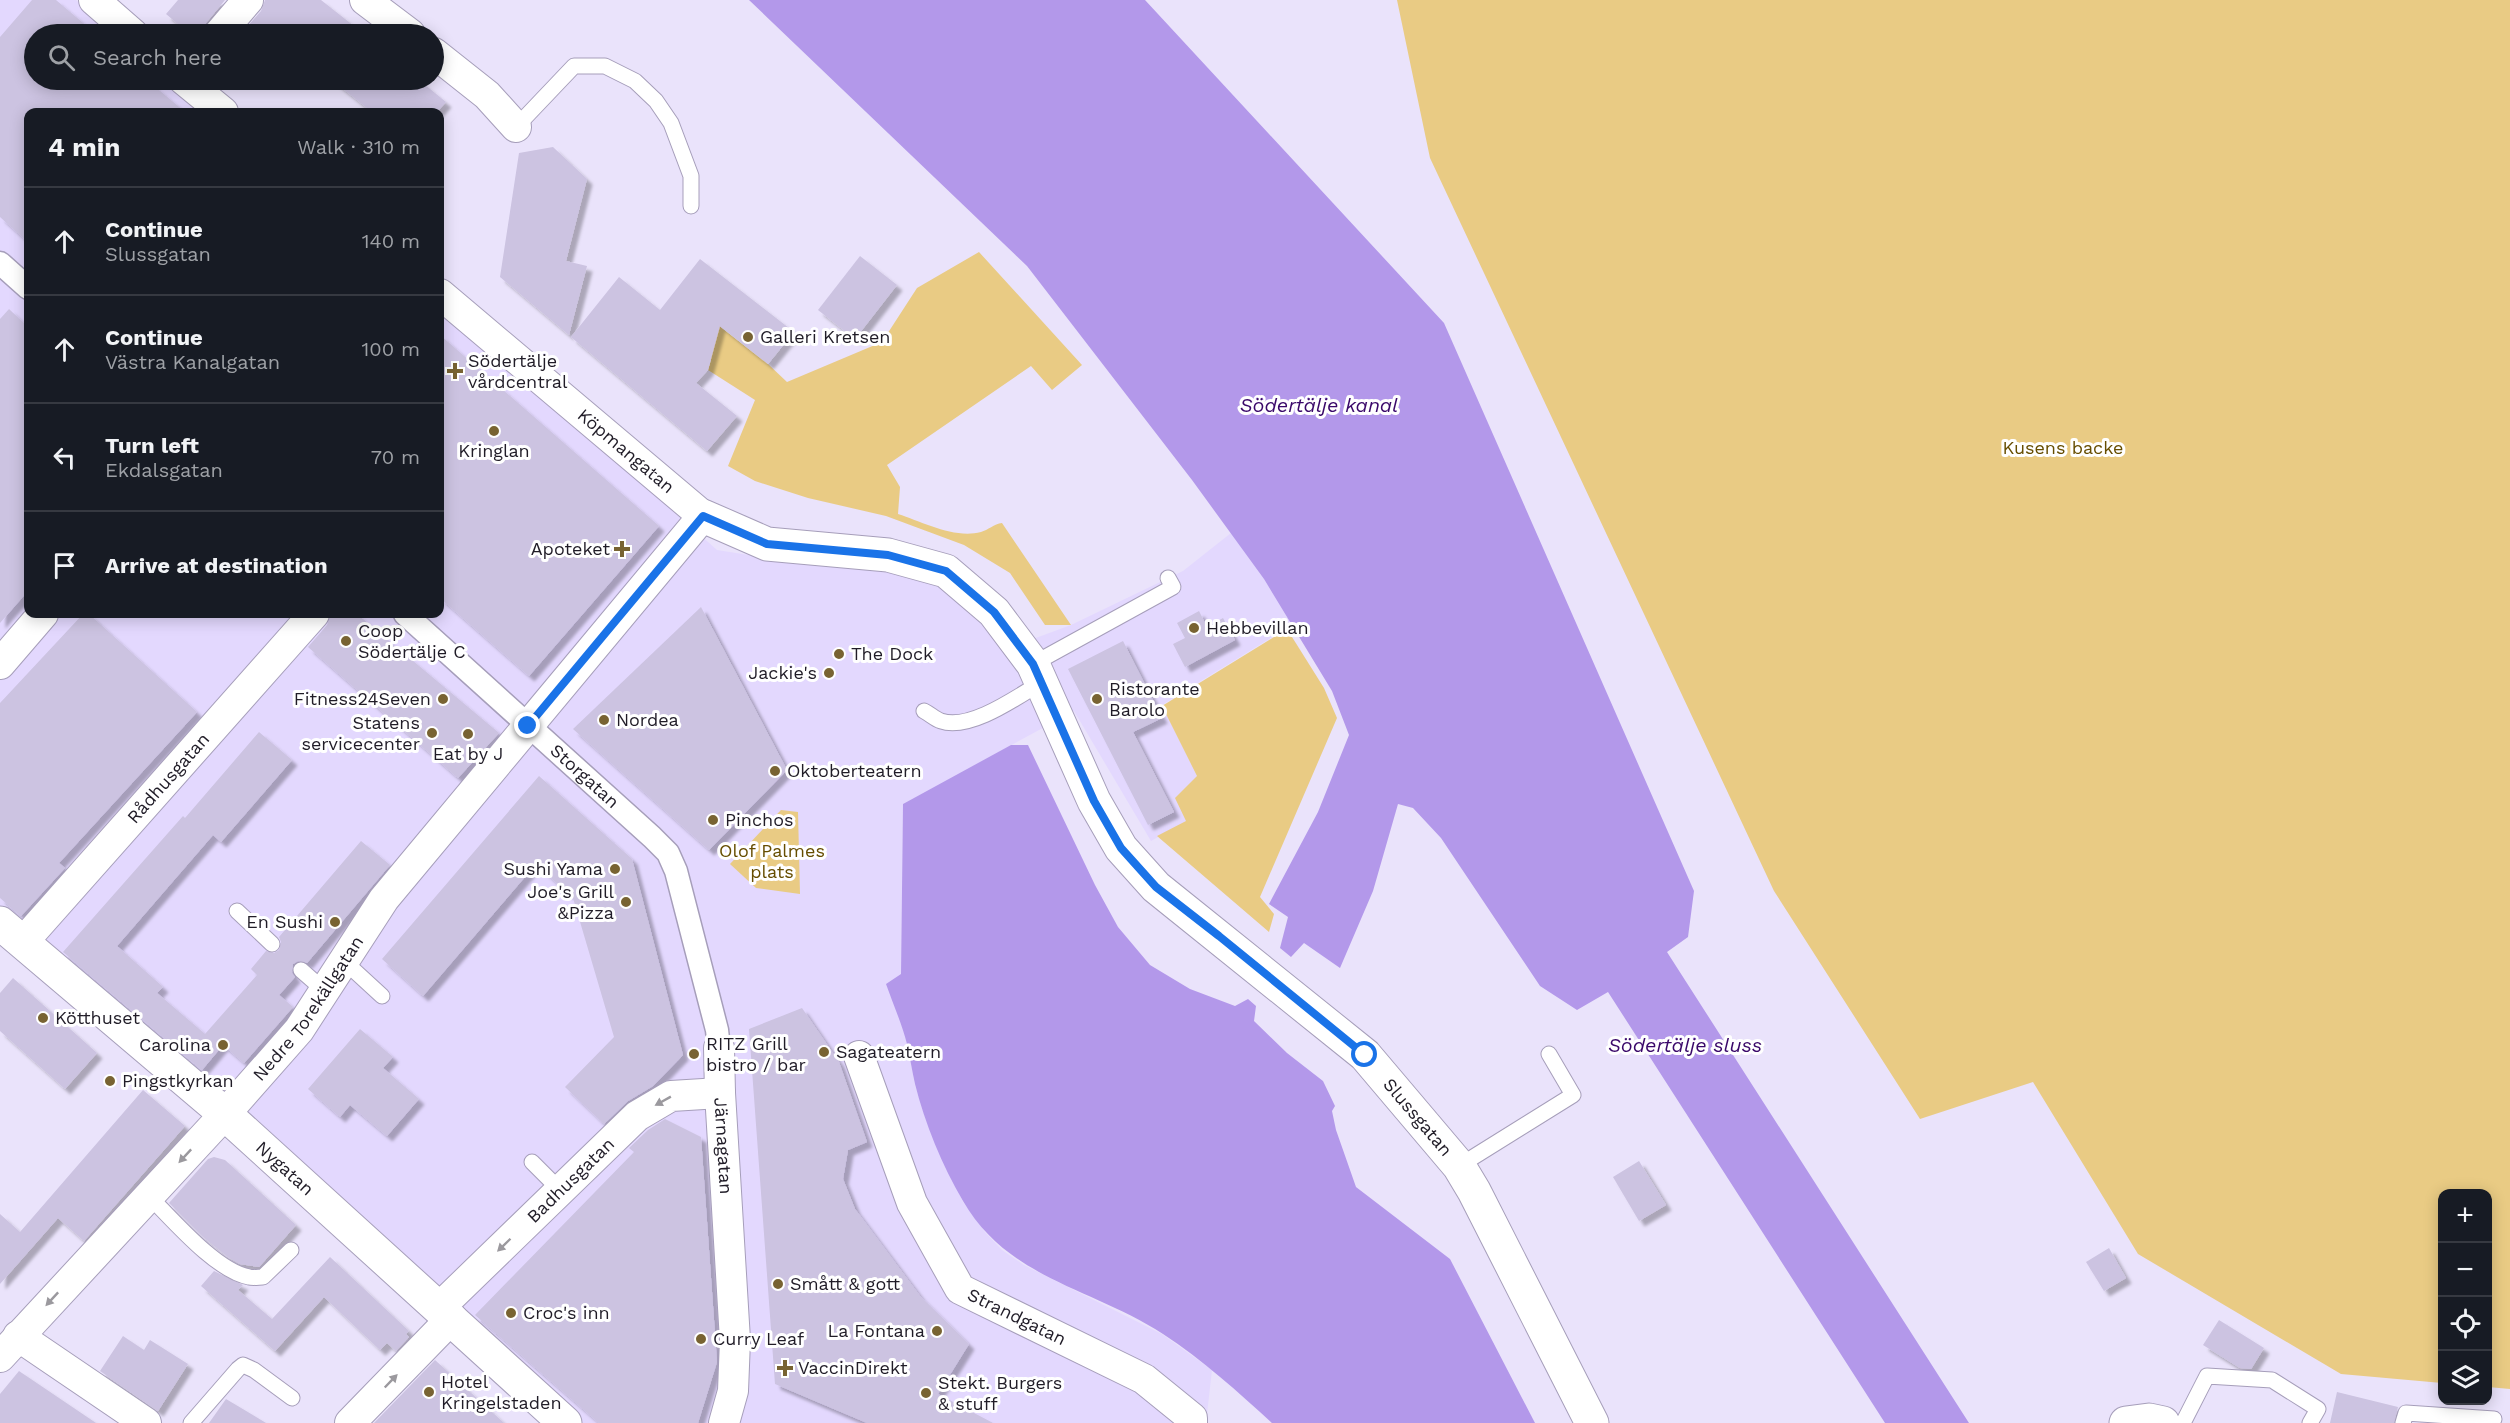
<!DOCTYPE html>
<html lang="en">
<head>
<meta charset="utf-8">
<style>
	:root { --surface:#171b24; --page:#20242c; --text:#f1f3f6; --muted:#9ea1a6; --line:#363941 }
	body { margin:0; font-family:"Work Sans",sans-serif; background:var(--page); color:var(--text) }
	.controls { position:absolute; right:18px; bottom:18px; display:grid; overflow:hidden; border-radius:12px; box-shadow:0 3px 15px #0003 }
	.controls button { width:54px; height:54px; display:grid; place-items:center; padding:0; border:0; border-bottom:2px solid var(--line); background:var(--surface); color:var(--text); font:30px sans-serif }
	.stop { position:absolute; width:18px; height:18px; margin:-14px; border:4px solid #1a73e8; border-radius:50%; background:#fff }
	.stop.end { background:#1a73e8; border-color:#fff; box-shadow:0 2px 6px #0008 }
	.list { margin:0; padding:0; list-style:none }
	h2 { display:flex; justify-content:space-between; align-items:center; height:78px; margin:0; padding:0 24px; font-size:26px }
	h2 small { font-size:20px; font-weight:400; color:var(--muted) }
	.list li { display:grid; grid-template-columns:39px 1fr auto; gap:18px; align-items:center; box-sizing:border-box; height:108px; padding:0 24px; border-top:2px solid var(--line) }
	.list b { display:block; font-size:22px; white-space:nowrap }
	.list p { margin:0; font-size:20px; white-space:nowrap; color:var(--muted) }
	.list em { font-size:20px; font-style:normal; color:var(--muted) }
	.icon { flex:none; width:33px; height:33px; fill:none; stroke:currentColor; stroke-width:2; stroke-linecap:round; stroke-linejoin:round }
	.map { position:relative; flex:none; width:2510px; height:1423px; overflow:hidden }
	.search { position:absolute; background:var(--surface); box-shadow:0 3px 15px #0003; left:24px; top:24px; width:420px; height:66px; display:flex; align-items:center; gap:15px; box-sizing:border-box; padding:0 21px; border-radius:33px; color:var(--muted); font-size:22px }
	.panel { position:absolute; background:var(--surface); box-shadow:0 3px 15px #0003; left:24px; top:108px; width:420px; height:510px; border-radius:12px }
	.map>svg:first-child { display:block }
	.built { fill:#e3d8fe }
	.green { fill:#e9cb84 }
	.water { fill:#b398ea }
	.building { fill:#ccc3e1; filter:url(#shadow) }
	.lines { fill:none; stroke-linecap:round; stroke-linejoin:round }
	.service-casing { stroke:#a69eba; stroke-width:17 }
	.pedestrian-casing { stroke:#a69eba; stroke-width:25 }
	.minor-casing { stroke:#a69eba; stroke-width:32 }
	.tertiary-casing { stroke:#a69eba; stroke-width:35 }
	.service { stroke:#fff; stroke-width:15 }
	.pedestrian { stroke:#fff; stroke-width:22 }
	.minor { stroke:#fff; stroke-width:30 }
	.tertiary { stroke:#fff; stroke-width:33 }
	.oneway { fill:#9b999e }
	.route { stroke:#1a73e8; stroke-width:8 }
	.poi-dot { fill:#786332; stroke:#fff; stroke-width:2 }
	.labels { text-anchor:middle; stroke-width:6; stroke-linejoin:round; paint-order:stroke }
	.poi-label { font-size:18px; fill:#201c27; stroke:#fff; text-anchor:start }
	.park-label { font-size:18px; fill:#664d00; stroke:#fff }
	.street-label { font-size:18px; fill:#201c27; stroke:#fff }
	.water-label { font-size:20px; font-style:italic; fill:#390769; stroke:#fff }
</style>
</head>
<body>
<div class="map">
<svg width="2510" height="1423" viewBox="0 0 2510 1423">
	<defs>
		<filter id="shadow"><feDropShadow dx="5.5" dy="5.5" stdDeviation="1.5" flood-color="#0004"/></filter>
	</defs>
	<rect width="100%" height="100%" fill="#eae3fb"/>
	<!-- built -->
	<path class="built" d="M0 0H76L116 34H34V80H168L208 112H28V614H440V307L632 474 717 550 755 556 811 557 928 578 968 609 1006 649 1071 625 1183 571 1231 533 1264 579 1292 625 1162 705 1197 776 1187 821 1151 841 1074 711 903 804 901 974 907 1043 915 1085 926 1120 963 1202 985 1232 1002 1250 1024 1265 1162 1334 1212 1370 1206 1423H576L0 909Z"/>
	<!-- green -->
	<g class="green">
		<path d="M1397 0H2510V1389L2488 1387V1194H2442V1383L2341 1374 2138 1254 2033 1082 1920 1119 1774 891 1430 158Z"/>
		<path d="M979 252 1082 365 1052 390 1031 366 887 465 900 487 898 514C923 522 954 539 981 532 988 530 994 524 1002 523L1071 625H1045L1010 573 964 545 886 516 808 498 755 481 728 466 755 400 708 370 711 360 679 334 686 300 768 364 787 382 882 342 917 288Z"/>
		<path d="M1287 629 1324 688 1337 718 1260 897 1274 914 1269 932 1157 836 1186 821 1175 798 1197 776 1162 706Z"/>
		<path d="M781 810 798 812 800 894 756 888 730 864Z"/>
	</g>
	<!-- water -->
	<g class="water">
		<path d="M749 0H1145L1444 323 1694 891 1688 937 1667 952 1969 1423H1885L1608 992 1577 1010 1540 986 1441 838 1413 808 1398 804 1373 891 1340 968 1304 943 1291 957 1280 948 1288 917 1269 904 1318 812 1349 735 1332 691 1264 579 1192 480 1027 266Z"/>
		<path d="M1011 745H1028L1095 885 1118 927 1150 965 1190 989 1235 1006 1248 999 1256 1006 1254 1021 1287 1053 1323 1081 1335 1106 1332 1111 1336 1130 1356 1187 1450 1259 1535 1423H1272C1238 1392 1203 1360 1163 1334 1093 1288 1009 1280 963 1201 942 1165 925 1124 915 1084 912 1071 910 1057 907 1044 902 1024 893 1004 886 984L901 974 903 804Z"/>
	</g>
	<!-- building -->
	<g class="building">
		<path d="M32 0H56L96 34H34V80H147L185 112H28V242L0 217V37Z"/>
		<path d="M178 0H225L206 23 202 34H190L166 14Z"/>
		<path d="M265 0H321L364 34H241L261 11Z"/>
		<path d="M332 80H419L446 102 437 112H372Z"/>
		<path d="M553 147 587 179 566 261 587 266 569 335 500 277 519 153Z"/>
		<path d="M860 256 897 285 855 339 818 310Z"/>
		<path d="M700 259 794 332 768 364 720 326 708 370 696 383 737 416 707 451 571 337 619 277 660 310Z"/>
		<path d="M9 309 28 327V591L0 623V319Z"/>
		<path d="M440 335 659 526 529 676 440 598Z"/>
		<path d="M701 607 787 770 709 850 573 729Z"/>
		<path d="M1199 611 1207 627 1223 618 1235 640 1185 667 1173 644 1185 638 1177 623Z"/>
		<path d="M83 614H89L197 712 59 863 65 868 21 916 0 898V703Z"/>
		<path d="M331 614H357L499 733 458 778 308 647 327 625Z"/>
		<path d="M1123 641 1162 718 1133 732 1174 812 1148 825 1068 669Z"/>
		<path d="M259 732 292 760 221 842 213 835 117 946 163 987 157 993 205 1034 257 975 251 969 266 951 274 953 279 950 281 942 279 937 361 841 390 865 307 963 298 961 293 964 292 973 295 977 279 995 293 1007 244 1063 223 1045 202 1070 63 952 183 816 185 818Z"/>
		<path d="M539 776 632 859 683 1055 653 1086 628 1101 604 1124 565 1087 614 1037 573 898 536 864 423 996 382 959Z"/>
		<path d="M13 978 97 1053 65 1089 0 1031V993Z"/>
		<path d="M802 1008 839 1062 867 1142 848 1150 843 1179 855 1209 920 1296 969 1344 938 1394 993 1423H867L775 1384 749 1029Z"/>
		<path d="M360 1029 393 1057 383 1068 419 1099 387 1136 350 1105 340 1117 308 1089Z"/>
		<path d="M143 1090 185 1126 84 1241 58 1218 0 1284V1214L20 1232Z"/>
		<path d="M665 1119 701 1137 717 1362 698 1423H599L475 1315 634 1152 629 1148 648 1130Z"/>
		<path d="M214 1157 225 1160 296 1225 259 1267 240 1264 228 1257 202 1236 169 1203 208 1159Z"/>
		<path d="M1639 1161 1666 1205 1639 1221 1613 1177Z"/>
		<path d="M2109 1248 2126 1278 2104 1291 2086 1262Z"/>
		<path d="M330 1257 409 1331 406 1334 409 1337 396 1351 387 1343 380 1350 324 1297 275 1351 201 1286 214 1271 243 1285 238 1290 272 1319Z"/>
		<path d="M2219 1320 2264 1348 2251 1369 2240 1368 2203 1345Z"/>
		<path d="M123 1336 144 1350 150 1340 188 1364 158 1411 100 1371Z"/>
		<path d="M435 1360 504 1423H374Z"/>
		<path d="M19 1371 96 1423H0V1394Z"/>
		<path d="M2337 1392 2398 1407 2394 1423H2330Z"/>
		<path d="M226 1399 266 1423H209Z"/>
	</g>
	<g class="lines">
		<defs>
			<g id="service">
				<path d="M516 127 574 66H605L635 81 656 101 671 123 691 176V206"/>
				<path d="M1033 664 1173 587 1168 578"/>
				<path d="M924 711C930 714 935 719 941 721 970 731 1017 697 1042 682"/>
				<path d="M237 911 272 944"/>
				<path d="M345 962 382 996"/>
				<path d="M301 970 326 992"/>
				<path d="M532 1162 560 1190"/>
				<path d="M1459 1166 1573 1095 1549 1054"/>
				<path d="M148 1195C172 1219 216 1271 249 1277 253 1278 259 1277 263 1277L291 1250"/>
				<path d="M191 1423 238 1369 243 1365 254 1370 292 1398"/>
				<path d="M2183 1423 2207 1376 2272 1380 2318 1409 2310 1423"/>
				<path d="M2403 1423 2406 1413 2494 1419"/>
			</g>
			<g id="pedestrian">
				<path d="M0 263 28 288"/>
				<path id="s1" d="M405 614 652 837 668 853 676 871 717 1030 719 1048"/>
			</g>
			<g id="minor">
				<path d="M94 0 133 34"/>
				<path d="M365 0 410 34"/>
				<path d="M219 34 248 0"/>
				<path d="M434 53 487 95 516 127"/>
				<path d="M184 80 223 112"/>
				<path d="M0 664 43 614"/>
				<path id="s2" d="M23 942 314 614"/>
				<path id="s3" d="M719 1048 720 1093 735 1340 733 1391 724 1423"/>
				<path id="s4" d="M859 1056 912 1203 960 1289 1144 1379 1192 1418V1423"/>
				<path id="s5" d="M440 1307 637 1116 671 1096 720 1093"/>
				<path d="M18 1336 146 1423"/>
				<path id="s6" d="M0 1357 225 1114 299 1030 384 899 703 516 440 294"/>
				<path d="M350 1423 452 1318"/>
			</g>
			<g id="tertiary">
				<path id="s7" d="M703 516 767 544 888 555 946 571 994 612 1033 664 1094 801 1121 848 1156 887 1365 1055 1459 1166 1474 1191 1592 1423"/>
				<path id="s8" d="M0 923 225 1114 565 1423"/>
				<path d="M2126 1423 2149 1420 2163 1423"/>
			</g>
		</defs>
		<!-- service casing -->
		<use href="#service" class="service-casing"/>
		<!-- pedestrian casing -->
		<use href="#pedestrian" class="pedestrian-casing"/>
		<!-- minor casing -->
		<use href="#minor" class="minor-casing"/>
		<!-- tertiary casing -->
		<use href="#tertiary" class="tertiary-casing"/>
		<!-- service -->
		<use href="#service" class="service"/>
		<!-- pedestrian -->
		<use href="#pedestrian" class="pedestrian"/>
		<!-- minor -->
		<use href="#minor" class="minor"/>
		<!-- tertiary -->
		<use href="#tertiary" class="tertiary"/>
	</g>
	<!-- one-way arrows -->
	<defs><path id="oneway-solid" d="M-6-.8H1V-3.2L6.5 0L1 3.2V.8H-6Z" transform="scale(1.5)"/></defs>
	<g class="oneway">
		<use href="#oneway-solid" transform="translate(663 1101) rotate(151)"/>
		<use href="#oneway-solid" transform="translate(185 1156) rotate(133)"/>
		<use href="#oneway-solid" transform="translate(504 1245) rotate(136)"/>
		<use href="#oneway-solid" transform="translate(52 1299) rotate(133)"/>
		<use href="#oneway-solid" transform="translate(391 1381) rotate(-46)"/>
	</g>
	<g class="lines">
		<!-- route -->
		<path class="route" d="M528 726 703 516 767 544 888 555 946 571 994 612 1033 664 1094 801 1121 848 1156 887 1219 936 1365 1055"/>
	</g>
	<!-- markers -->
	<g class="poi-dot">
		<circle cx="748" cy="337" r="6"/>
		<path d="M452 362h6v6h6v6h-6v6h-6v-6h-6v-6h6z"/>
		<circle cx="494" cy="431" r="6"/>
		<path d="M619 540h6v6h6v6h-6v6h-6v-6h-6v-6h6z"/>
		<circle cx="1194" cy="628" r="6"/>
		<circle cx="346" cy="641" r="6"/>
		<circle cx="839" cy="654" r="6"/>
		<circle cx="829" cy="673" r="6"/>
		<circle cx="443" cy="699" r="6"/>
		<circle cx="1097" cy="699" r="6"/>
		<circle cx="604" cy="720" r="6"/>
		<circle cx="432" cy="733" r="6"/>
		<circle cx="468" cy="734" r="6"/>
		<circle cx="775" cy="771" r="6"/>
		<circle cx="713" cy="820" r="6"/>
		<circle cx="615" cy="869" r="6"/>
		<circle cx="626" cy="902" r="6"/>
		<circle cx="335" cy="922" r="6"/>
		<circle cx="43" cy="1018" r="6"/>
		<circle cx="223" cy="1045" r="6"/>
		<circle cx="824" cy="1052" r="6"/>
		<circle cx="694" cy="1054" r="6"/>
		<circle cx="110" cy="1081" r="6"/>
		<circle cx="778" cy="1284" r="6"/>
		<circle cx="511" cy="1313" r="6"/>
		<circle cx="937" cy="1331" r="6"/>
		<circle cx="701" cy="1339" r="6"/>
		<path d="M782 1359h6v6h6v6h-6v6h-6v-6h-6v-6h6z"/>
		<circle cx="429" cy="1392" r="6"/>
		<circle cx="926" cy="1393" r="6"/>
	</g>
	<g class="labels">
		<!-- poi labels -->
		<g class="poi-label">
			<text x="760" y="343">Galleri Kretsen</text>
			<text x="468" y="367">Södertälje<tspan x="468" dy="21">vårdcentral</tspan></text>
			<text x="494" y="457" text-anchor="middle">Kringlan</text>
			<text x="610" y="555" text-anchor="end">Apoteket</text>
			<text x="1206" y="634">Hebbevillan</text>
			<text x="358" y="637">Coop<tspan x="358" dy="21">Södertälje C</tspan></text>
			<text x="851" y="660">The Dock</text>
			<text x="817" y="679" text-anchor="end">Jackie's</text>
			<text x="1109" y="695">Ristorante<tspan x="1109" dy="21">Barolo</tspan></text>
			<text x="431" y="705" text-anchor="end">Fitness24Seven</text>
			<text x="616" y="726">Nordea</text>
			<text x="420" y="729" text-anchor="end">Statens<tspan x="420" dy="21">servicecenter</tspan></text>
			<text x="468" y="760" text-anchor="middle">Eat by J</text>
			<text x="787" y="777">Oktoberteatern</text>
			<text x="725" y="826">Pinchos</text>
			<text x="603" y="875" text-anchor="end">Sushi Yama</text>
			<text x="614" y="898" text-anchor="end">Joe's Grill<tspan x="614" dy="21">&amp;Pizza</tspan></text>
			<text x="323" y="928" text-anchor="end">En Sushi</text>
			<text x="55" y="1024">Kötthuset</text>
			<text x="706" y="1050">RITZ Grill<tspan x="706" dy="21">bistro / bar</tspan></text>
			<text x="211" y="1051" text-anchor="end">Carolina</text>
			<text x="836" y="1058">Sagateatern</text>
			<text x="122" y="1087">Pingstkyrkan</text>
			<text x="790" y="1290">Smått &amp; gott</text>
			<text x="523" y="1319">Croc's inn</text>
			<text x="925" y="1337" text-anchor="end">La Fontana</text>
			<text x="713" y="1345">Curry Leaf</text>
			<text x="798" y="1374">VaccinDirekt</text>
			<text x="441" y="1388">Hotel<tspan x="441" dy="21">Kringelstaden</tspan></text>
			<text x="938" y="1389">Stekt. Burgers<tspan x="938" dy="21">&amp; stuff</tspan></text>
		</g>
		<!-- park labels -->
		<g class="park-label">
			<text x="2063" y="454">Kusens backe</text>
			<text x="772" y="857">Olof Palmes<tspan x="772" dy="21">plats</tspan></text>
		</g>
		<!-- street labels -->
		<g class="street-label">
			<text transform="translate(626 451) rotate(40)" y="6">Köpmangatan</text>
			<text dy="6" stroke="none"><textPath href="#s1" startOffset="242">Storgatan</textPath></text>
			<text dy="6" stroke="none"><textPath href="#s2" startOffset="219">Rådhusgatan</textPath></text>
			<text dy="6" stroke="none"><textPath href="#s6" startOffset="466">Nedre Torekällgatan</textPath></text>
			<text dy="6" stroke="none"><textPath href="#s7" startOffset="986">Slussgatan</textPath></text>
			<text dy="6" stroke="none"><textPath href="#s3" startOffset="98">Järnagatan</textPath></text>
			<text dy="6" stroke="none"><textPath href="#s8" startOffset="376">Nygatan</textPath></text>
			<text dy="6" stroke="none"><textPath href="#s5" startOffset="182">Badhusgatan</textPath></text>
			<text dy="6" stroke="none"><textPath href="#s4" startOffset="318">Strandgatan</textPath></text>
		</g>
		<!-- water labels -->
		<g class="water-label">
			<text x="1319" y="412">Södertälje kanal</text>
			<text x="1685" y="1052">Södertälje sluss</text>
		</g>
	</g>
</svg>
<div class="controls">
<button>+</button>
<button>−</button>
<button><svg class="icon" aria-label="locate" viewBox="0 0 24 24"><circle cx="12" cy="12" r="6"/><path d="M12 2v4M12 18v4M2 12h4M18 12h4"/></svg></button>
<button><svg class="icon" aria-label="layers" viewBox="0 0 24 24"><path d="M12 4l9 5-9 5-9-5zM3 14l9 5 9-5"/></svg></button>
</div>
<div class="stop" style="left:1365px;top:1055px"></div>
<div class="stop end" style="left:528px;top:726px"></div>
<div class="search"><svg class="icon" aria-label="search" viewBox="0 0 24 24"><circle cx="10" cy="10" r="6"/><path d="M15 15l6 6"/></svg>Search here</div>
<section class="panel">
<h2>4 min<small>Walk · 310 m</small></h2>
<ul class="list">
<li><svg class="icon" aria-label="ahead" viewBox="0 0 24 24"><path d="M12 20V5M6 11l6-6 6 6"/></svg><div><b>Continue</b><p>Slussgatan</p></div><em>140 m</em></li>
<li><svg class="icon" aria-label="ahead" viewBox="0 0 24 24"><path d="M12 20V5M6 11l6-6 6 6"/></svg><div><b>Continue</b><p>Västra Kanalgatan</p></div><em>100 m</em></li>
<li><svg class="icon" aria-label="left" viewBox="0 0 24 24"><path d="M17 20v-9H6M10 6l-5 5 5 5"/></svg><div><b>Turn left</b><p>Ekdalsgatan</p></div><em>70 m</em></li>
<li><svg class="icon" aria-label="arrive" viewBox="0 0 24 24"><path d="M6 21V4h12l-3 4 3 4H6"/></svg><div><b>Arrive at destination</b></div></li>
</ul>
</section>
</div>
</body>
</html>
